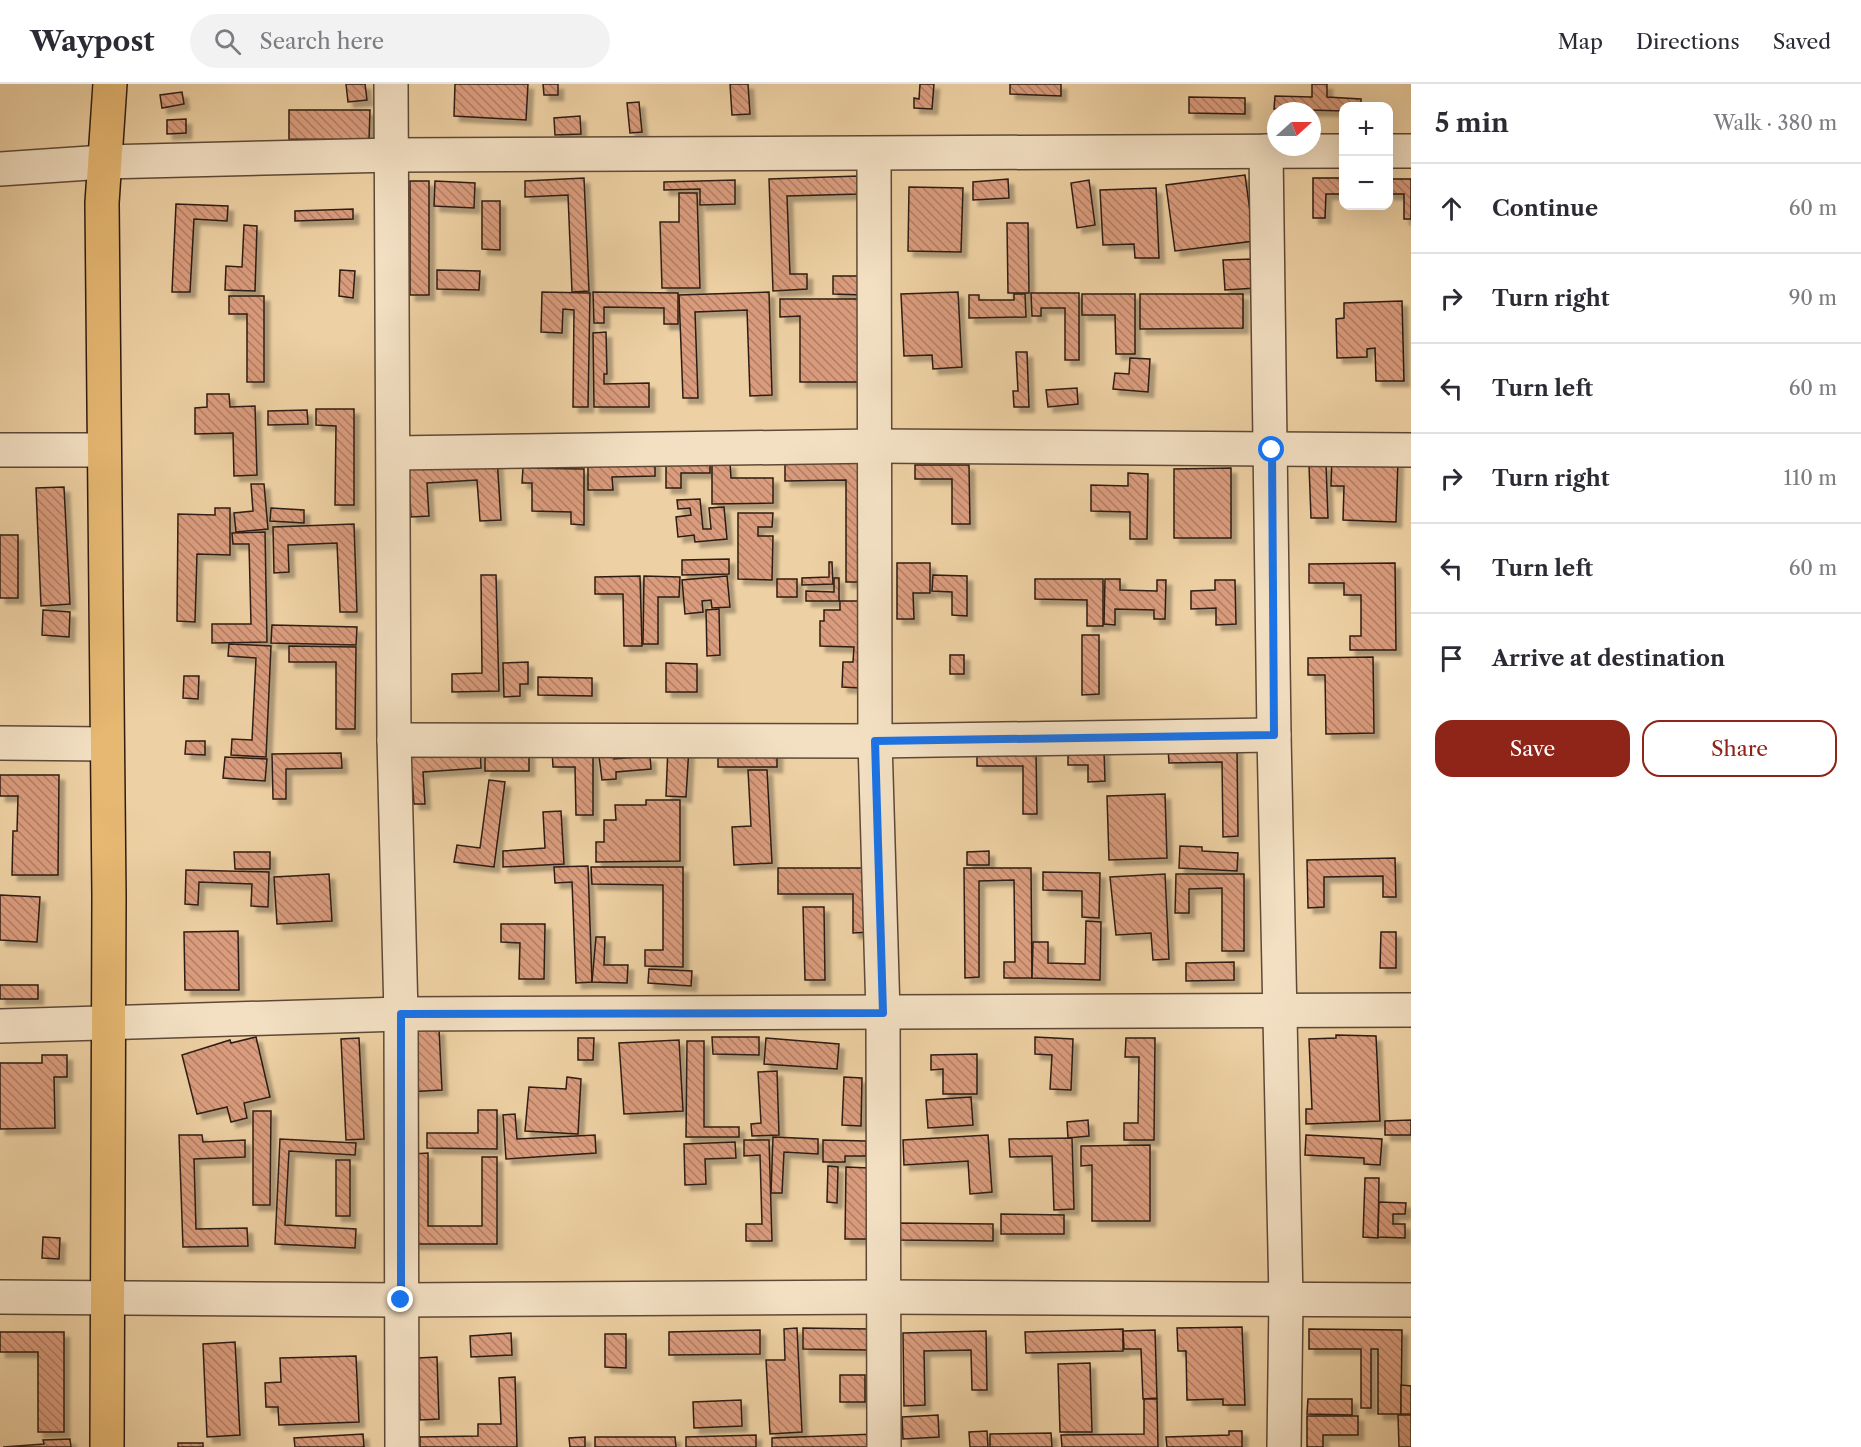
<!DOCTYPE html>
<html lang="en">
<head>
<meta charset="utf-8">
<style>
	:root { --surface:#fff; --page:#f2f2f3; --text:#2b2b33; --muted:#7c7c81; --line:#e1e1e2; --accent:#8f2418 }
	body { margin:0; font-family:"Libre Caslon Text",serif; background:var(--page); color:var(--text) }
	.controls { position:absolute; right:18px; top:18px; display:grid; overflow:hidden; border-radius:12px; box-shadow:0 6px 24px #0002 }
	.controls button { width:54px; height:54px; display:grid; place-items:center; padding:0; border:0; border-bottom:2px solid var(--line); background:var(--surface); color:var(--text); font:30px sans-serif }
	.compass { position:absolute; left:1267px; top:18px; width:54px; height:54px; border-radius:50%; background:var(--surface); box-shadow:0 6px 24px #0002; rotate:69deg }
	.stop { position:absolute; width:18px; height:18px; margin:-14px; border:4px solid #1a73e8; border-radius:50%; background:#fff }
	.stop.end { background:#1a73e8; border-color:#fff; box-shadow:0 2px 6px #0008 }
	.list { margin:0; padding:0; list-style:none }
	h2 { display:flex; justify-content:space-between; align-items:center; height:78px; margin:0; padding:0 24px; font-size:26px }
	h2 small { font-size:20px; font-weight:400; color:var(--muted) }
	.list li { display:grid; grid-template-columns:39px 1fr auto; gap:18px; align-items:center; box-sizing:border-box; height:90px; padding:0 24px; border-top:2px solid var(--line) }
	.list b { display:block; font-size:22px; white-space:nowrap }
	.list em { font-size:20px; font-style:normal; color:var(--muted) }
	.actions { display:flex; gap:12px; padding:18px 24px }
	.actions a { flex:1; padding:14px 0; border:2px solid var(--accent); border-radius:18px; text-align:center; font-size:21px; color:var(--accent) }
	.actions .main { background:var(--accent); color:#fff }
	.icon { flex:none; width:33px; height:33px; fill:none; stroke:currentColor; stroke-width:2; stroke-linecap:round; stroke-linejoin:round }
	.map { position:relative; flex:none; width:1411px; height:1363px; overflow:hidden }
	header { display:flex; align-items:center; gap:36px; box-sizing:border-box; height:84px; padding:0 30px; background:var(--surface); border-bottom:2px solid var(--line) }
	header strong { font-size:28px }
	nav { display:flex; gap:33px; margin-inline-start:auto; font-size:21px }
	.search { width:420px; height:54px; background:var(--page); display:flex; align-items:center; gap:15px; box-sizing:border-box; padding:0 21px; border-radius:33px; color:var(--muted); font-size:22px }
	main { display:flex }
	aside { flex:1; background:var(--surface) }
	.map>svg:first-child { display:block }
	.building { fill:url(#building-back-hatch); stroke:#2f1c12; stroke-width:1.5; filter:url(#shadow) }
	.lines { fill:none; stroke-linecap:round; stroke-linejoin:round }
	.minor-casing { stroke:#5e4936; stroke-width:36 }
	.major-casing { stroke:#2f1c12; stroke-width:36 }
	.minor { stroke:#f3e0c3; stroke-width:33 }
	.major { stroke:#e6b872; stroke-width:33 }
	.route { stroke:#1a73e8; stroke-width:8 }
</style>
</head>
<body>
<header>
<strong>Waypost</strong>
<div class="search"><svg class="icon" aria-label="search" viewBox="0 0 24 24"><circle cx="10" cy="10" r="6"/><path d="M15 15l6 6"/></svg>Search here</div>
<nav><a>Map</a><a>Directions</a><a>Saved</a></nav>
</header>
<main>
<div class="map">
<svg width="1411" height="1363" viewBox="0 0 1411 1363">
	<defs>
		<pattern id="building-back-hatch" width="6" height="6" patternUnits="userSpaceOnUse" patternTransform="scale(1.5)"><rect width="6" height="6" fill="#da9c7d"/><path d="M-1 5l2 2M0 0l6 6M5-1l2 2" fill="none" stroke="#b17e65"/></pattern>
		<filter id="shadow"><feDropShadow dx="5.5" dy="5.5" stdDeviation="1.5" flood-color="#0004"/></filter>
	</defs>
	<rect width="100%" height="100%" fill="#edd0a3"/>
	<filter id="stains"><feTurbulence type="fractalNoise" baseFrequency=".00333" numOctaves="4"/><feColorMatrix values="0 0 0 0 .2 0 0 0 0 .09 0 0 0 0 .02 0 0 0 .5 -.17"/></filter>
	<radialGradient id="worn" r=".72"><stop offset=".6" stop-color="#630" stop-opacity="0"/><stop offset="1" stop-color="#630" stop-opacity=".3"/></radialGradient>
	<!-- building -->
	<g class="building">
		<path d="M346 0H365L367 16 348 18Z"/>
		<path d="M455 0H528L526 36 454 32Z"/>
		<path d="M543 0H558V11H544Z"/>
		<path d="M730 0H748L750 30 732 31Z"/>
		<path d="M920 0H934L932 25 914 24V14L919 15Z"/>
		<path d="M1010 0H1061V12L1010 10Z"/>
		<path d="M1312 0H1327V13L1361 15V22H1344V27L1274 25 1275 12 1312 13Z"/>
		<path d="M182 8 184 20 162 24 160 11Z"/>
		<path d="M1189 13 1245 14V30L1189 29Z"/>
		<path d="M639 18 642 48 630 49 627 19Z"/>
		<path d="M289 26H370L369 56 289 55Z"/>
		<path d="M580 32 581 50 555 51 554 34Z"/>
		<path d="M186 35V49L167 50V36Z"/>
		<path d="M1245 91 1254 157 1175 167 1166 101Z"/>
		<path d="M858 92 859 110 787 112 790 190H807V205L773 207 769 95Z"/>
		<path d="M584 94 589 207 572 208 568 111 525 113V97Z"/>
		<path d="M1313 94H1344V110H1326L1325 134H1313Z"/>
		<path d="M1008 95 1009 114 973 116V98Z"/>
		<path d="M1388 95H1411V135H1404V110H1388Z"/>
		<path d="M735 96V120L700 121V105L664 106V98Z"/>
		<path d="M1089 96 1095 141 1077 144 1071 99Z"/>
		<rect x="410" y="97" width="19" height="114"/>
		<path d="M435 97 475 99 474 124 434 122Z"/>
		<path d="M909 103 963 104 961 168 908 167Z"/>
		<path d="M1156 104 1159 174H1135L1134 160 1103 161 1100 106Z"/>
		<path d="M679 109H697L700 204H662L660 138H679Z"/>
		<path d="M482 117H500V166L482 165Z"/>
		<path d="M176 120 228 122 227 137 194 135 190 208H172Z"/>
		<path d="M353 125V135L295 137V127Z"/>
		<path d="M1007 139H1028L1029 209H1008Z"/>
		<path d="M244 141 257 142 255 207 225 206 226 182 242 183Z"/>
		<path d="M1254 175 1256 204 1225 206 1223 176Z"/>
		<path d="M340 186 355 187 353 214 339 212Z"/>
		<path d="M437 186 480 187 479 206 437 205Z"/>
		<path d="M833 192H864V211L833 210Z"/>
		<path d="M542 208 590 209 588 323H573L574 226 563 225 562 249 541 248Z"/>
		<path d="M593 208 678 209V240H664V224L604 223V239H594Z"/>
		<path d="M769 208 772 311 750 312 747 226 695 228 698 314H683L679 211Z"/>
		<path d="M958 208 962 283 933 285 932 271 904 272 901 210Z"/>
		<path d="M1031 209H1079V276H1065V224H1041V232H1032Z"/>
		<path d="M1014 210H1025L1026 233 969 234V211H979V216H1014Z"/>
		<path d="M1082 210H1135V270H1116L1115 231H1082Z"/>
		<path d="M1140 210H1243V244L1140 245Z"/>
		<path d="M229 212H264V298H247V230H229Z"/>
		<path d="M780 215H858V298H800V232L780 233Z"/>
		<path d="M1402 217 1404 297H1376L1375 264 1367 265V273L1337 274 1336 235 1344 234V219Z"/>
		<path d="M606 248 607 290H604V300L649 299V323H594L593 249Z"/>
		<path d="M1016 268H1027L1029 323H1014L1013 307H1018Z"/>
		<path d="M1130 274 1150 275 1148 308 1113 305 1115 289 1129 290Z"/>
		<path d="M1077 304 1078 320 1048 323 1046 306Z"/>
		<path d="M207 310H229L230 323 255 322 257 391 234 392 233 349 195 350V324L207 323Z"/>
		<path d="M316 325H354V421H335L336 342 316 341Z"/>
		<path d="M307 326 308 340 268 341V327Z"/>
		<path d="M1332 372 1398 375 1396 438 1343 436 1344 402H1331Z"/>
		<path d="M497 374 501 436 480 437 477 396 427 399 429 432 411 433 408 380Z"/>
		<path d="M710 375V389H681V404H666V376Z"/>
		<path d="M866 376 867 498H846V396L785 397V377Z"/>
		<path d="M588 377H655V392L612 393 613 406H588Z"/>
		<path d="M712 379H730L731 394H773V419L712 420Z"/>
		<path d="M1326 380 1328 434H1311L1309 381Z"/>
		<path d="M915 381H969L970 440H952V395H915Z"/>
		<path d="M523 384 584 385V441L571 440V428L532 427V399H522Z"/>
		<path d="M1231 384V454H1174V385Z"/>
		<path d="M1128 389 1148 390 1147 455H1130V428L1091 427V401L1128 402Z"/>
		<path d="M251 400H264L268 445 236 448 234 429 253 427Z"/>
		<path d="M64 403 70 520 41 522 36 404Z"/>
		<path d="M700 415 703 445H711L709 424 724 423 727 455 695 458 694 451 678 453 676 433 691 431 690 424 678 425 677 416Z"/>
		<path d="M215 424H230V471L197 470 195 538 177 537 178 430 215 431Z"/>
		<path d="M271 424 304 426V439L270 437Z"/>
		<path d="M738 429H773L772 443H758V452H773L772 496 738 495Z"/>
		<path d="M354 440 357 528H340L337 459 288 461 289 488 274 489 273 443Z"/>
		<path d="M265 448 267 558 212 559V540H251L249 460H233L232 449Z"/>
		<rect x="0" y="451" width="18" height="63"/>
		<path d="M729 475V490L682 491V476Z"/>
		<path d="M829 478H832L833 500 802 501V494L829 493Z"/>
		<path d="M897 479H930V509H913L914 535H897Z"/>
		<path d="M1395 479 1396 566H1350V552H1361V511H1344V499H1309V480Z"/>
		<path d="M481 491H496L499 607 452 608V590L482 589Z"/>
		<path d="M933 491 967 492V532L952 531V508L932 507Z"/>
		<path d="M640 492 642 562H624L623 510H595V493Z"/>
		<path d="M644 492 680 493 679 513H658V560H643Z"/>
		<path d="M727 492 730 523 712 524 711 516 702 517 703 528 685 530 682 496Z"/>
		<path d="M834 494H839V517H806V507L834 508Z"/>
		<rect x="777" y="495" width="20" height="18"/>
		<path d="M1035 495H1103V542H1087V516L1035 515Z"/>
		<path d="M1105 495H1120V506L1157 507V496H1166L1165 535H1154V526L1115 525V541L1104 540Z"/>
		<path d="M1215 496H1235L1236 540 1216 541V524L1191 525V507L1215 506Z"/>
		<path d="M840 517H861L860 604 842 603 843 578H853L854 563 820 562V537H824V526H840Z"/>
		<path d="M719 525 720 571 707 572 706 526Z"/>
		<path d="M43 526 70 528 69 553 42 551Z"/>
		<path d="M272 541 357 543 356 561 271 559Z"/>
		<path d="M1082 551H1099V610L1082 611Z"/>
		<path d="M229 560 271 562 266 673 231 671 232 655 252 656 256 574 228 572Z"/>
		<path d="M289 562 356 563 355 645H336V578H289Z"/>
		<rect x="950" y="571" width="14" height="19"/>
		<path d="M1373 573 1374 649 1326 650 1325 591H1308V574Z"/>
		<path d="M528 578V600H520V612L504 613 503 579Z"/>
		<path d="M666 579 697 580V608H666Z"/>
		<path d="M184 592H199L198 615 183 614Z"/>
		<path d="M538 593 592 594V612L538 611Z"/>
		<path d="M186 657H205V671L185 670Z"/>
		<path d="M480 662 481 684 423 688 425 720H414L410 666Z"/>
		<path d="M668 662 689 663 686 713 666 712Z"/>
		<path d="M613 663 614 675 650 672 651 685 616 688V695L602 696 598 664Z"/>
		<path d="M1237 663 1238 752 1223 753 1222 678 1169 679 1168 664Z"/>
		<path d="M529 665V687H485V666Z"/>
		<path d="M593 665V731H576L575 683H553L552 666Z"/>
		<rect x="718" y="666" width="59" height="17"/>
		<path d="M977 666 1036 667 1037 730H1023V682H977Z"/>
		<path d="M1068 666H1104L1105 697 1088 698V681H1068Z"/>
		<path d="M341 669 342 684 286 685V715H273L272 670Z"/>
		<path d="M225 673 267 675 265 697 223 694Z"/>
		<path d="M748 686H767L772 779 734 781 732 743 751 742Z"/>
		<path d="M0 691H59L58 791H12L13 747H17L18 712H0Z"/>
		<path d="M489 696 505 698 494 783 454 778 457 761 480 764Z"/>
		<path d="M1165 710 1167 774 1109 776 1107 712Z"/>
		<path d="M646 716H680V777L596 778V758H604V736H616L615 721H646Z"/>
		<path d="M561 727 564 780 503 783V767L545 764 543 728Z"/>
		<path d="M1180 762 1202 763V767L1238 769 1237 787 1179 784Z"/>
		<path d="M989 767V781H967V768Z"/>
		<path d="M234 768H270V785H235Z"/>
		<path d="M1395 774 1396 813H1383V792L1324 793V823L1308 824 1307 776Z"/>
		<path d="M588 782 592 898 576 899 572 798 555 799 554 783Z"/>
		<path d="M591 783H683V883L645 882V866H663V801L592 800Z"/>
		<path d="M778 784H870V848L853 849V810H778Z"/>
		<path d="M964 784H1031L1032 894H1004V878H1015L1014 796 979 797V893L965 894Z"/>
		<path d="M186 786 269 788 268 823 251 822 252 800 199 798 198 821 185 820Z"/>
		<path d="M1043 788 1100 789 1099 834 1082 833V807L1043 806Z"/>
		<path d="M329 790 332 837 277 840 274 793Z"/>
		<path d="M1165 790 1169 875 1153 876 1151 849 1116 851 1110 793Z"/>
		<path d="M1176 790H1244V867H1222V804L1189 805V829H1175Z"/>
		<path d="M0 811 40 813 37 858 0 856Z"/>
		<path d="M803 823H824L825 896H805Z"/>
		<path d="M1086 837 1101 838 1100 896 1032 894 1033 858H1048V879L1085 880Z"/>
		<path d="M501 840H545L544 895H519L520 859 501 858Z"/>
		<path d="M238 847 239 906H185L184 848Z"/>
		<path d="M1381 848H1396V884H1380Z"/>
		<path d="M596 853H605L604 881H628L627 899 592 898Z"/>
		<path d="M1234 878V896L1186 897V879Z"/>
		<path d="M649 885 692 887 691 902 648 899Z"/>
		<rect x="0" y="901" width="38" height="14"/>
		<path d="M439 945 442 1006 407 1008 403 947Z"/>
		<path d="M1336 951 1376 952 1380 1037 1306 1040V1025H1312L1309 955 1336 954Z"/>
		<path d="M256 953 270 1013 244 1019 247 1034 231 1038 227 1023 197 1030 182 971 230 956 231 959Z"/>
		<path d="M712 953H759V971L713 970Z"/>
		<path d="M1035 953 1073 955 1071 1006 1050 1005 1052 971 1035 970Z"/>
		<path d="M359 954 364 1055 346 1056 341 955Z"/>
		<path d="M578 954H594L593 976H578Z"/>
		<path d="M766 954 839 960 837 985 764 980Z"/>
		<path d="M1126 954H1155L1154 1056H1124V1039H1138L1139 973H1125Z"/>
		<path d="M679 956 683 1027 624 1030 619 959Z"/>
		<path d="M687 957H704V1043H739V1053H686Z"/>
		<path d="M977 970V1010H943V985L931 986V971Z"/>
		<path d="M42 971H67V993H54L55 1044 0 1045V979H42Z"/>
		<path d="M777 987 779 1051 752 1052 751 1040 761 1039 758 988Z"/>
		<path d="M567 993 581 995 578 1050 525 1047 529 1003 566 1005Z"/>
		<path d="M844 993 862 994 861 1042 842 1041Z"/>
		<path d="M971 1013 973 1041 928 1044 926 1016Z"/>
		<path d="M478 1026H497V1065L427 1064V1049H478Z"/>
		<path d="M253 1027H271L270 1121H253Z"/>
		<path d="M515 1030 517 1055 595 1051 596 1069 506 1075 503 1031Z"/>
		<path d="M1088 1036 1089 1052 1068 1054 1067 1038Z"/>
		<path d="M1411 1036V1051H1385V1037Z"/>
		<path d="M179 1051H202L203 1058 245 1056V1073L194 1075 196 1145 247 1144 248 1162 183 1163Z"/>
		<path d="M988 1051 992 1108 970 1110 968 1077 904 1081 903 1056Z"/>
		<path d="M1306 1051 1382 1055 1380 1081 1364 1080V1074L1305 1071Z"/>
		<path d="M773 1053 818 1055V1070L784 1068 782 1109H771Z"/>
		<path d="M1072 1054 1074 1125 1054 1126 1052 1072 1010 1073 1009 1055Z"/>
		<path d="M280 1055 356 1059 355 1071 289 1067 285 1141 356 1145 355 1164 275 1160Z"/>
		<path d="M744 1056H769L772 1157H746V1140H762L760 1071 744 1072Z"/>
		<path d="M823 1056 866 1057V1072H845V1078H823Z"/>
		<path d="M735 1058 736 1074 705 1075 706 1100 685 1101 684 1060Z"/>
		<path d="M1150 1061V1137H1092V1081L1081 1082V1062Z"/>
		<path d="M428 1069V1142H482V1073H497V1160H413L412 1070Z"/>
		<rect x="336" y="1076" width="14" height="56"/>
		<path d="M828 1082 838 1083 837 1119 827 1118Z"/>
		<path d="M846 1083 869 1084V1155H845Z"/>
		<path d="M1365 1094H1379L1378 1154 1363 1153Z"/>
		<path d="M1379 1118 1406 1119 1405 1130H1393V1140H1405V1154L1378 1153Z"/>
		<path d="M1001 1130 1064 1131V1150H1001Z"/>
		<path d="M899 1139 993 1140V1157L899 1156Z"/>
		<path d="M43 1153 60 1154 59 1175 42 1174Z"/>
		<path d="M1242 1243 1245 1321H1223V1315L1187 1316 1186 1267H1178L1177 1244Z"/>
		<path d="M797 1244 802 1348 770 1350 766 1276H785L784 1245Z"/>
		<path d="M803 1244 870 1245 869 1266 803 1265Z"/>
		<path d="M1123 1245V1267L1026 1269 1025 1248Z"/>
		<path d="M1309 1245 1402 1246 1401 1330H1378V1265H1371V1324H1361V1265H1309Z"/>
		<path d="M760 1246V1270L669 1271V1248Z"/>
		<path d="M1155 1246 1157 1314 1143 1315 1141 1265H1124L1123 1247Z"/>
		<path d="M986 1247 987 1306H972L971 1266 924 1267 925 1321 904 1322 903 1249Z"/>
		<path d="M0 1248H64V1348H38V1268H0Z"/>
		<path d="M511 1249 512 1271 471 1273 470 1252Z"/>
		<path d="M605 1250H626V1284L605 1283Z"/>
		<path d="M235 1258 240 1351 207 1353 203 1260Z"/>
		<path d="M356 1272 359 1338 279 1341 278 1323H266L265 1299 281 1298 280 1274Z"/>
		<path d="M437 1273 439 1335 420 1336 418 1274Z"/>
		<path d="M1090 1279 1092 1348H1060L1058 1280Z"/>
		<rect x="840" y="1291" width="25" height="27"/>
		<path d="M515 1293 517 1363H420V1353L478 1352V1340H501L499 1294Z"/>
		<path d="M1401 1301 1411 1302V1330H1401Z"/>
		<path d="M1144 1315H1157L1158 1363H1062L1061 1351 1144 1350Z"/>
		<path d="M1308 1315H1352V1331L1307 1330Z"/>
		<path d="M741 1316 742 1342 694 1344 693 1318Z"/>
		<path d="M938 1331 939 1353 903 1355 902 1333Z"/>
		<path d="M1398 1331H1411V1363H1399Z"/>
		<path d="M1307 1332H1358V1351H1323V1363H1307Z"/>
		<path d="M987 1347 988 1363H970L969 1348Z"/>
		<path d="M1229 1347H1242V1363H1167L1166 1353 1229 1351Z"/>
		<path d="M1051 1349 1052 1363H990V1350Z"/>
		<path d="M363 1350 364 1363H295L294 1354Z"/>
		<path d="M875 1350V1363H772V1354Z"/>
		<path d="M756 1351V1363H686V1353Z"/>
		<path d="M585 1353V1363H570L569 1354Z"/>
		<path d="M595 1353H675L676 1363H595Z"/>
		<path d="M70 1355 71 1363H3L44 1360 43 1356Z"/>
		<rect x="178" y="1359" width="25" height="4"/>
	</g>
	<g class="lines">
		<defs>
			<g id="minor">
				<path d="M391 0 394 656 401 930 402 1363"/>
				<path d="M1266 67 1274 651 1286 1215 1284 1363"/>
				<path d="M1388 67H1411"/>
				<path d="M874 71 875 657 883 929 884 1363"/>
				<path d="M0 85 104 78 393 71 1344 67"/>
				<path d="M0 366H104"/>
				<path d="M395 369 875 362 1411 366"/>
				<path d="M394 656 875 657 1274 651"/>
				<path d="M0 659 107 660"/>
				<path d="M0 942 401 930 1411 926"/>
				<path d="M0 1213 401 1216 885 1213 1411 1216"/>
			</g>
			<path id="major" d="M107 1363 109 812 102 119 110 0"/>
		</defs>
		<!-- minor casing -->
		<use href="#minor" class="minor-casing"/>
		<!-- major casing -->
		<use href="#major" class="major-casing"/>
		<!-- minor -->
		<use href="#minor" class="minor"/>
		<!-- major -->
		<use href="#major" class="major"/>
	</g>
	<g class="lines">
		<!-- route -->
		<path class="route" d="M401 1216V930L883 929 875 657 1274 651 1272 366"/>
	</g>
	<rect width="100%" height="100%" filter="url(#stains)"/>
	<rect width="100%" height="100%" fill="url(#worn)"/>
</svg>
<div class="controls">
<button>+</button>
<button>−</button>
</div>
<svg class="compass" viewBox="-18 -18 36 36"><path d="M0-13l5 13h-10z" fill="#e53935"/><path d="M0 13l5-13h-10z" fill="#7c7c81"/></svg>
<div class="stop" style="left:1272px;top:366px"></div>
<div class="stop end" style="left:401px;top:1216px"></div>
</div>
<aside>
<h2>5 min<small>Walk · 380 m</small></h2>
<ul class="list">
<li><svg class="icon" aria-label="ahead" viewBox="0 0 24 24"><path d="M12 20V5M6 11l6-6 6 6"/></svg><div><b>Continue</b></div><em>60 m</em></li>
<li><svg class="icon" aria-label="right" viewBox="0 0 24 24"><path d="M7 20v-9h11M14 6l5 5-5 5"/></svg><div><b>Turn right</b></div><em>90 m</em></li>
<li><svg class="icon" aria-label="left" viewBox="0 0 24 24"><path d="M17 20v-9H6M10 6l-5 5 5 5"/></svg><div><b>Turn left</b></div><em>60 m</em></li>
<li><svg class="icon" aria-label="right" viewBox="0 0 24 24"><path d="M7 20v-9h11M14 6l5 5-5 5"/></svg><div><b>Turn right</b></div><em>110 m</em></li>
<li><svg class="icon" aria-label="left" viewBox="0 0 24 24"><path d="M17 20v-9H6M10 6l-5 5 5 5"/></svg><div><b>Turn left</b></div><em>60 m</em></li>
<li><svg class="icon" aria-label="arrive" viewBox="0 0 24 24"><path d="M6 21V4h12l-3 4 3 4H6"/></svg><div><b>Arrive at destination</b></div></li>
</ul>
<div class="actions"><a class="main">Save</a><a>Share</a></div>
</aside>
</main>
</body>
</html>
